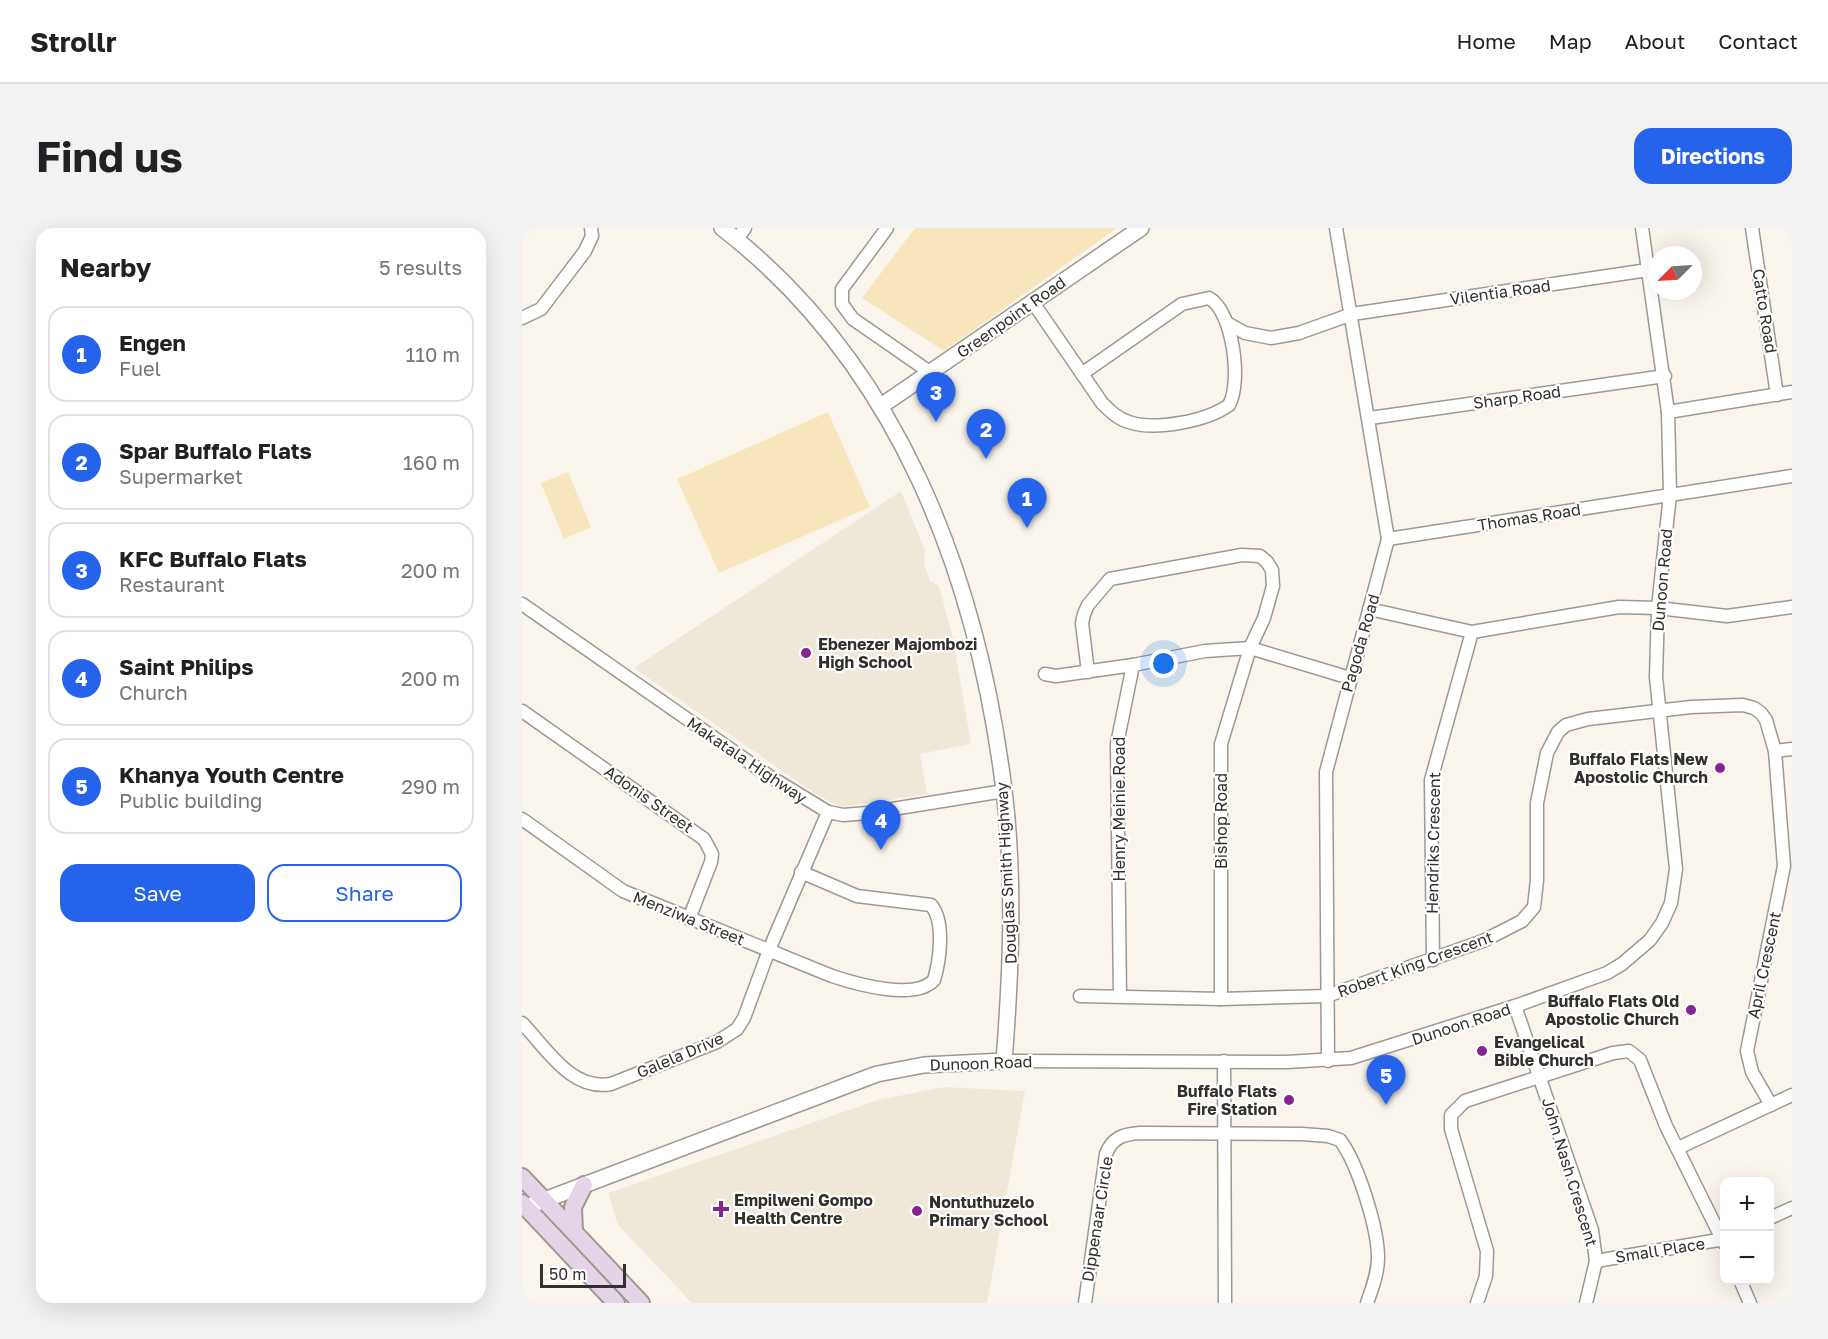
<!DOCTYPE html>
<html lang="en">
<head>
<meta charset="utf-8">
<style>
	:root { --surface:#fff; --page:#f2f2f2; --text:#202124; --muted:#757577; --line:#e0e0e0; --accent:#2563eb }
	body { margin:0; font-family:"Golos Text",sans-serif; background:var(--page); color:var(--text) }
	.controls { position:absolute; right:18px; bottom:18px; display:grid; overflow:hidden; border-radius:12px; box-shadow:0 6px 24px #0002 }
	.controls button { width:54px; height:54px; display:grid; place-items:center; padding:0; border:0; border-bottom:2px solid var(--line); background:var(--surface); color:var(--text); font:30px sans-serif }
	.compass { position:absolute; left:1126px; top:18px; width:54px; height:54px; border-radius:50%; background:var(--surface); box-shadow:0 6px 24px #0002; rotate:246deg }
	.scale { position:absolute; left:18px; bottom:15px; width:86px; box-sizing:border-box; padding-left:6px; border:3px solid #32302d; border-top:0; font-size:16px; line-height:21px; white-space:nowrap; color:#32302d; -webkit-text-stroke:4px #fff; paint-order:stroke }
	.you { position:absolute; left:642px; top:436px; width:21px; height:21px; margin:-15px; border:4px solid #fff; border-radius:50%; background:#1a73e8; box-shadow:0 0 0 9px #1a73e833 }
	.badge { display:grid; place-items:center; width:39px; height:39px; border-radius:50%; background:var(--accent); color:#fff; font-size:20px; font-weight:700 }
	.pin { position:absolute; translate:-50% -50px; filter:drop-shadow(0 2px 3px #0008) }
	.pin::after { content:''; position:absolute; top:32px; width:21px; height:18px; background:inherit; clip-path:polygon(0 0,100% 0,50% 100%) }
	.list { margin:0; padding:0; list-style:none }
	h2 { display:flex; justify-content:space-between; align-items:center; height:78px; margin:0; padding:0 24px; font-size:26px }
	h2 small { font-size:20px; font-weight:400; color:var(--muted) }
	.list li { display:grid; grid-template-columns:39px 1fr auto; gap:18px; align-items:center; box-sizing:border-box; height:96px; margin:0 12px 12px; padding:0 12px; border:2px solid var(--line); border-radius:18px }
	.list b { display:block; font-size:22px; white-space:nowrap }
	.list p { margin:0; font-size:20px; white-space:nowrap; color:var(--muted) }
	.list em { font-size:20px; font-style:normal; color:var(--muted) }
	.actions { display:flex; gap:12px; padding:18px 24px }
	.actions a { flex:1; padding:14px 0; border:2px solid var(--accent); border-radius:18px; text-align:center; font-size:21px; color:var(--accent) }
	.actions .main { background:var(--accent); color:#fff }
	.map { position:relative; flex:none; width:1270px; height:1075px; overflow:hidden; border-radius:18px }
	header { display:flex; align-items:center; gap:36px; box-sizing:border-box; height:84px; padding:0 30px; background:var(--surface); border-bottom:2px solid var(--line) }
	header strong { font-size:28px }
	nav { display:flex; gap:33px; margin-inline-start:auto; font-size:21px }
	.intro { display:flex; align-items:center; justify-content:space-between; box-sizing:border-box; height:144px; padding:0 36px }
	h1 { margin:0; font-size:42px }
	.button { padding:15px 27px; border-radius:18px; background:var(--accent); color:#fff; font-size:21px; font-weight:700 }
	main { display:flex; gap:36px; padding:0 36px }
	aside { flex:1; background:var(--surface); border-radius:18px; box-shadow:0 6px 24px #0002 }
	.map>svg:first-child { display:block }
	.built { fill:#efe8d8 }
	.green { fill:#f7e5bc }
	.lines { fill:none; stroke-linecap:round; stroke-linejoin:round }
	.minor-casing { stroke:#9d9991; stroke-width:15 }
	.tertiary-casing { stroke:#9d9991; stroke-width:18 }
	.secondary-casing { stroke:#9d9991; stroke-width:20 }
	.minor { stroke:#fff; stroke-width:12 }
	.tertiary { stroke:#fff; stroke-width:15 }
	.secondary { stroke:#e5d4e7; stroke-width:16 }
	.poi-dot { fill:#832590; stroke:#fff; stroke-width:2 }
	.labels { text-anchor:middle; stroke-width:4.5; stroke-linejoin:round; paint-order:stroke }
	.street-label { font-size:16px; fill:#32302d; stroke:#fff }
	.poi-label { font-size:16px; font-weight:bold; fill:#32302d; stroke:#fff; text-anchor:start }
</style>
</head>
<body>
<header>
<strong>Strollr</strong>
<nav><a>Home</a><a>Map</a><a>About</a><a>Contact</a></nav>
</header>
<div class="intro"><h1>Find us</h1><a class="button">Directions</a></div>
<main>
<aside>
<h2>Nearby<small>5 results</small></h2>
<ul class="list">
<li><span class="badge">1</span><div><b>Engen</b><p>Fuel</p></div><em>110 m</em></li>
<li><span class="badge">2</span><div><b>Spar Buffalo Flats</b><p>Supermarket</p></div><em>160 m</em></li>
<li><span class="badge">3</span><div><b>KFC Buffalo Flats</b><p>Restaurant</p></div><em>200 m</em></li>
<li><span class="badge">4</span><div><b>Saint Philips</b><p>Church</p></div><em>200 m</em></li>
<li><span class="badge">5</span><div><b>Khanya Youth Centre</b><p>Public building</p></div><em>290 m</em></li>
</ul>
<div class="actions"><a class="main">Save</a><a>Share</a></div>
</aside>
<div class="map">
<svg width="1270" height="1075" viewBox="0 0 1270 1075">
	<rect width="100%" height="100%" fill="#f9f5ec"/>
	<!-- built -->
	<g class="built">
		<path d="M379 263 403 323 402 335 408 353 417 358 431 410 449 516 398 526 405 566 318 579 292 565 112 440Z"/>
		<path d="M422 859 503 863 465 1075H170L96 997 86 965 356 872Z"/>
	</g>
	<!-- green -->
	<g class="green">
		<path d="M393 0H595L422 123 340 70Z"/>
		<path d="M306 184 348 279 197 345 155 251Z"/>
		<path d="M46 244 69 299 42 311 19 255Z"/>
	</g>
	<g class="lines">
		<defs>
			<g id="minor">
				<path d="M365 0 320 61V76L331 91 409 145"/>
				<path d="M1230 0 1255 167"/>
				<path d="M215 11 223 0"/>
				<path d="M510 73 580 175C588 183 596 191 607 194 633 203 685 193 707 177 720 154 711 83 687 70L660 76 561 145"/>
				<path d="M0 90 19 81 63 23 70 8 69 0"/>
				<path d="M705 95 723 105 749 110 777 105 830 86 1126 42"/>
				<path d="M1146 184 1270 164"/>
				<path d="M848 190 1143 148"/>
				<path d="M866 311 1270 248"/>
				<path d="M0 376 247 548 306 584 321 587 346 585 482 563"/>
				<path d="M847 381 950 404"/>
				<path d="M566 444 560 395 562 386 566 377 588 351 720 327 738 328 745 334 750 342 751 358 742 390 728 420 699 516V771"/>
				<path d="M523 446 534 448 611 437"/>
				<path d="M0 483 182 611 190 626 189 634 167 691"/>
				<path d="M1253 523 1270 521"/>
				<path d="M0 591 101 663 310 748C334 756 393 773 412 752 418 732 423 693 409 677L335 668 279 644"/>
				<path d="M911 732 909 552 950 404 1097 379 1136 380 1205 388 1270 379"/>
				<path d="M558 768 699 771 805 768 961 713 1000 693 1012 679 1015 652V575L1025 525 1036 504 1044 497 1066 491 1169 479 1221 477 1232 480 1239 485 1244 492 1253 523 1262 638 1225 823 1230 844 1249 877"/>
				<path d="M598 768 595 516 611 437 683 423 728 420 828 450"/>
				<path d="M993 778 1070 1002 1074 1033 1064 1075"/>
				<path d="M0 795C25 821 49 863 89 856L195 814 215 801 222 790 247 722 306 584"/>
				<path d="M482 833 765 834 829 830 993 778 1085 745 1100 736 1128 712 1140 695 1149 675 1154 641 1134 449 1136 380 1148 266 1146 184 1120 0"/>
				<path d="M702 833 703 1075"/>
				<path d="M806 833 804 544 866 311 814 0"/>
				<path d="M1156 920 1270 867"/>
				<path d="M1248 990 1270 980"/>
				<path d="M1074 1033 1202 1011"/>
				<path d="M1218 1052 1228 1075"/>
				<path d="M563 1075 584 926C590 910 601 906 618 905L780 906 806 908 818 912C836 936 856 1000 856 1030 856 1045 850 1061 845 1075"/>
				<path d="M955 1075 964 1048 965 1023 929 901V887L943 873 1091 825 1107 823 1118 832 1144 898 1202 1015"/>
			</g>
			<g id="tertiary">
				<path d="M359 178 619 0"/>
				<path d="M4 979 355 846 402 837 482 833C489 744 493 651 482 562 455 346 376 136 200 0"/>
			</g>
			<g id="secondary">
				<path d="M0 949 119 1075"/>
				<path d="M0 975 94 1075"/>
				<path d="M52 1004 51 979 62 957"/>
			</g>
		</defs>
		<!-- minor casing -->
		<use href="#minor" class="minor-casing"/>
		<!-- tertiary casing -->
		<use href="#tertiary" class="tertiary-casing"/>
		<!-- secondary casing -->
		<use href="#secondary" class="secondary-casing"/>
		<!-- minor -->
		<use href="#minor" class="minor"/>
		<!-- tertiary -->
		<use href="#tertiary" class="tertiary"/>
		<!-- secondary -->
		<use href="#secondary" class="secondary"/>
	</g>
	<!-- markers -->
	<g class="poi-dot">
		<circle cx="284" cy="425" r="6"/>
		<circle cx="1198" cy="540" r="6"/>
		<circle cx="1169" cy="782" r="6"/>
		<circle cx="960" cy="823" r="6"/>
		<circle cx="767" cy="872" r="6"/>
		<path d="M196 972h6v6h6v6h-6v6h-6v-6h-6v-6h6z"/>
		<circle cx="395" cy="983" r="6"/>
	</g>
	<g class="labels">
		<!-- street labels -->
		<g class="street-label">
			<text transform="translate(978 64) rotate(-8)" y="6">Vilentia Road</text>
			<text transform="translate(1243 83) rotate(81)" y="6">Catto Road</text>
			<text transform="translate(489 89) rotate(-35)" y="6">Greenpoint Road</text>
			<text transform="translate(995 169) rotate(-8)" y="6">Sharp Road</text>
			<text transform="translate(1007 289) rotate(-9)" y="6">Thomas Road</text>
			<text transform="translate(1140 352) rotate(-85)" y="6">Dunoon Road</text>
			<text transform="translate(838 415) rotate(-74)" y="6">Pagoda Road</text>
			<text transform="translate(225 532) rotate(34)" y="6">Makatala Highway</text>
			<text transform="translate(127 571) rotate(35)" y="6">Adonis Street</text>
			<text transform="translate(597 581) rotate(-90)" y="6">Henry Meinie Road</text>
			<text transform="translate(699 593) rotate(-90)" y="6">Bishop Road</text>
			<text transform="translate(911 615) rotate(-89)" y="6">Hendriks Crescent</text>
			<text transform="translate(484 645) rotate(-93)" y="6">Douglas Smith Highway</text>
			<text transform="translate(167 690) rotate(22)" y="6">Menziwa Street</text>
			<text transform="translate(893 736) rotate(-20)" y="6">Robert King Crescent</text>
			<text transform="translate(1242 737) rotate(-78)" y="6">April Crescent</text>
			<text transform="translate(939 796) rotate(-18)" y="6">Dunoon Road</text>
			<text transform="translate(158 827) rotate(-23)" y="6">Galela Drive</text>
			<text transform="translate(459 835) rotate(-2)" y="6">Dunoon Road</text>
			<text transform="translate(1048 944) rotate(73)" y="6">John Nash Crescent</text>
			<text transform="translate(575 991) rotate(-81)" y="6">Dippenaar Circle</text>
			<text transform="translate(1138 1022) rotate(-9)" y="6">Small Place</text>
		</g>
		<!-- poi labels -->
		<g class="poi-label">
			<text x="296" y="422">Ebenezer Majombozi<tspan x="296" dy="18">High School</tspan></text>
			<text x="1186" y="537" text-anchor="end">Buffalo Flats New<tspan x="1186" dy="18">Apostolic Church</tspan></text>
			<text x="1157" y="779" text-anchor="end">Buffalo Flats Old<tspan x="1157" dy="18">Apostolic Church</tspan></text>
			<text x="972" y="820">Evangelical<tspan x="972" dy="18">Bible Church</tspan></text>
			<text x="755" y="869" text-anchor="end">Buffalo Flats<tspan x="755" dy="18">Fire Station</tspan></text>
			<text x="212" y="978">Empilweni Gompo<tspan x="212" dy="18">Health Centre</tspan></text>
			<text x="407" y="980">Nontuthuzelo<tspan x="407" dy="18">Primary School</tspan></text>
		</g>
	</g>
</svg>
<div class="controls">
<button>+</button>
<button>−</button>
</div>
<svg class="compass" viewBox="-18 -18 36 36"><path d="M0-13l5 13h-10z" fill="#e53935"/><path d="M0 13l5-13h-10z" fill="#757577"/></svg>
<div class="scale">50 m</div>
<div class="you"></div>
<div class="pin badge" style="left:505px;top:300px">1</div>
<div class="pin badge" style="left:464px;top:231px">2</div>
<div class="pin badge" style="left:414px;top:194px">3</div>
<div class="pin badge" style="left:359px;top:622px">4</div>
<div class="pin badge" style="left:864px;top:877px">5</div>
</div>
</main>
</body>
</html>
